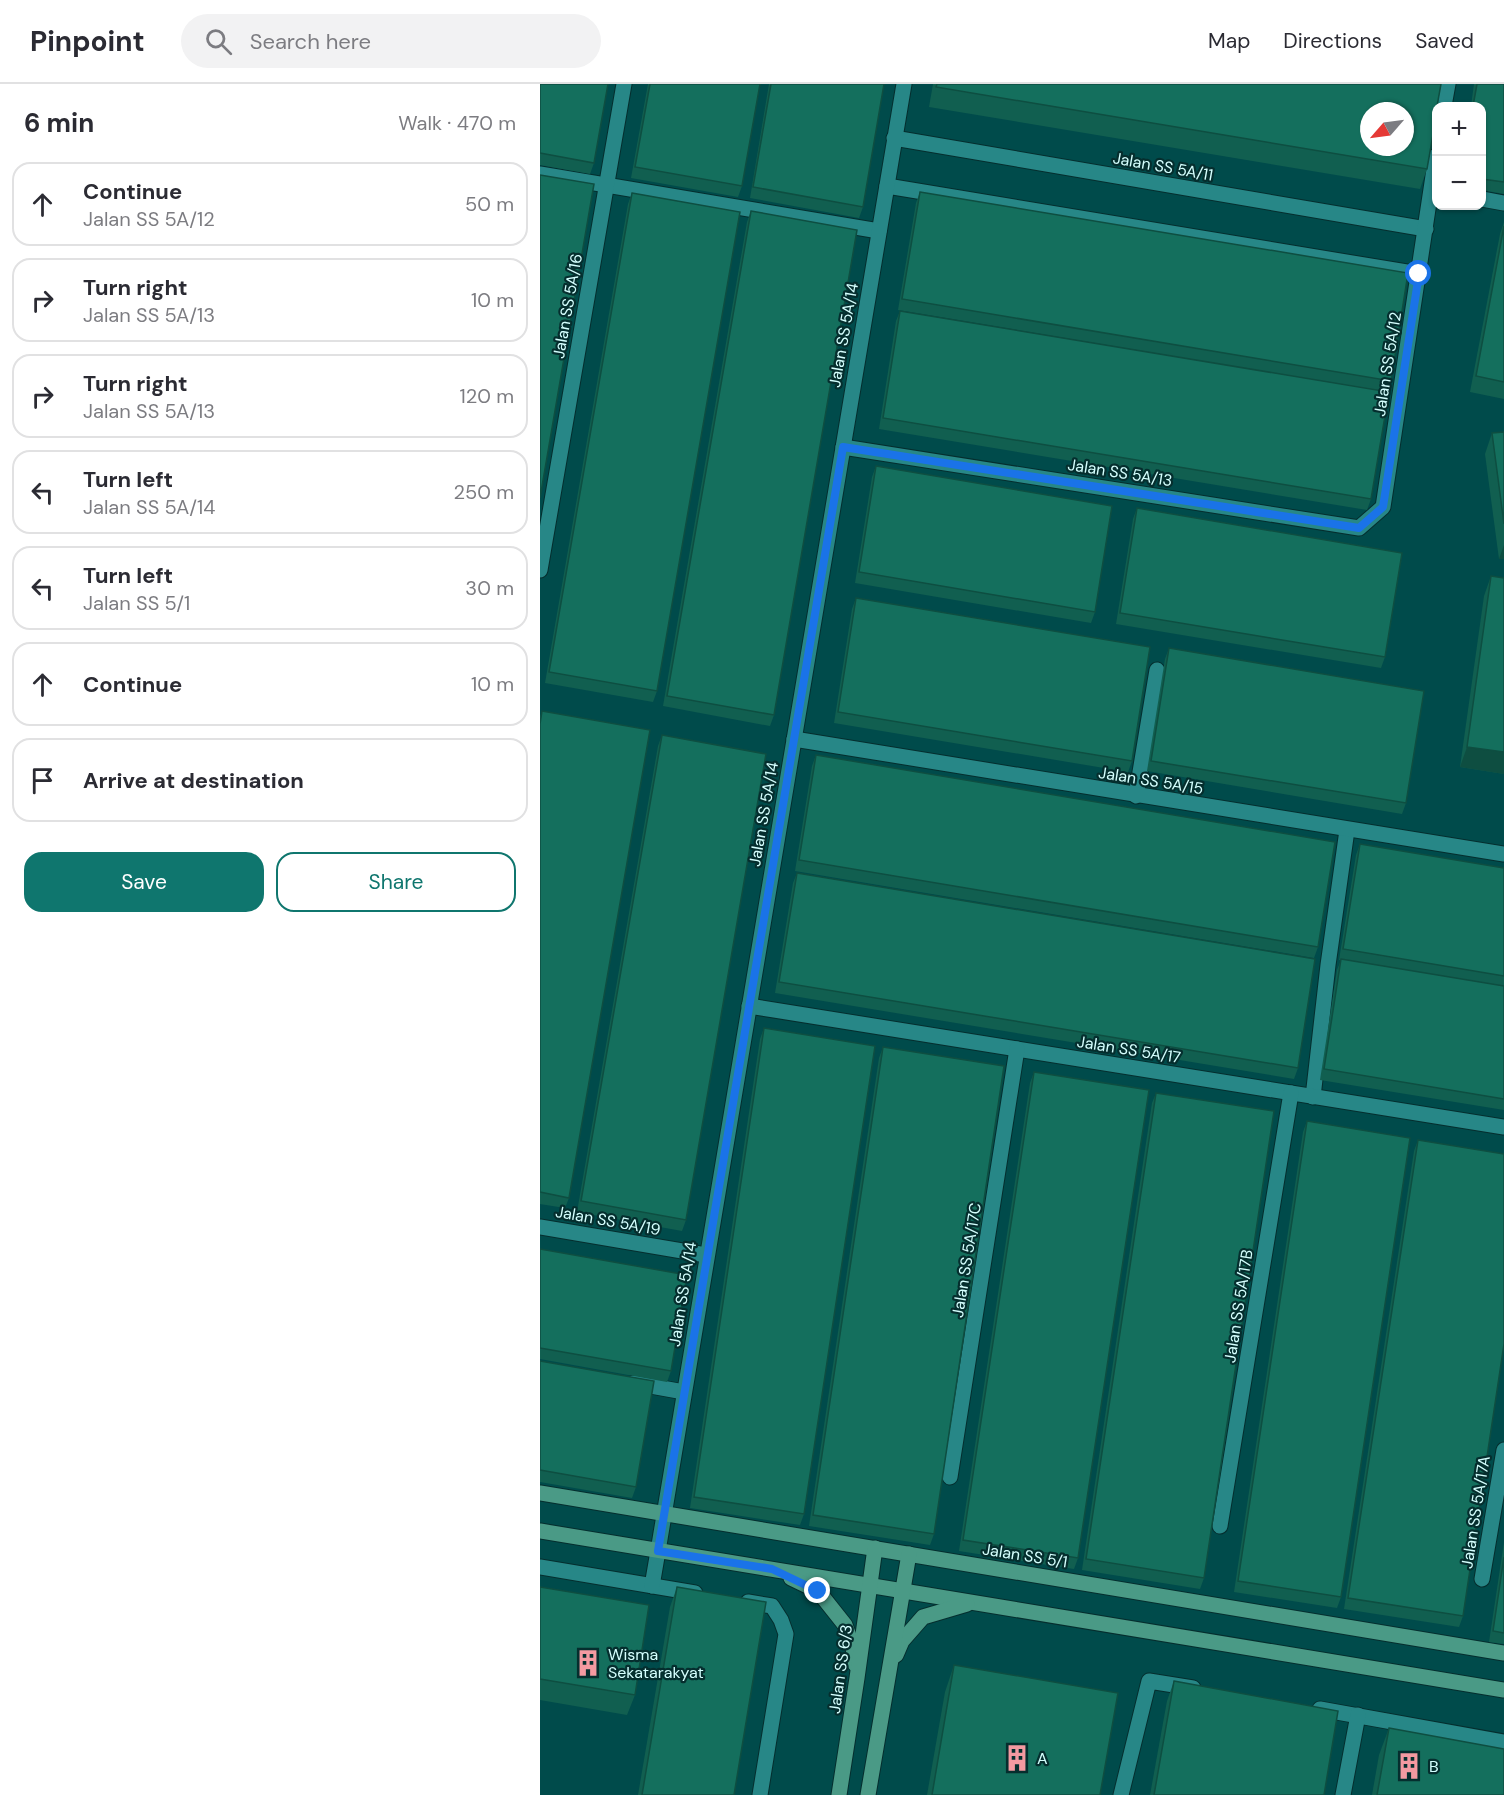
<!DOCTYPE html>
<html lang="en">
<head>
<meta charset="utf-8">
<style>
	:root { --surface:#fff; --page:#f2f2f3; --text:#2b2b33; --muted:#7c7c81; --line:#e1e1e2; --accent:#0f766e }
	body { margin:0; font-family:"DM Sans",sans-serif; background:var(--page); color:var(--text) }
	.controls { position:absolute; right:18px; top:18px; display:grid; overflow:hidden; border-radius:12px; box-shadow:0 2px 4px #0004 }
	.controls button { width:54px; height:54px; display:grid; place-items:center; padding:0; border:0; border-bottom:2px solid var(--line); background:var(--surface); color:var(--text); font:30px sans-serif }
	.compass { position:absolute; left:820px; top:18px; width:54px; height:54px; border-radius:50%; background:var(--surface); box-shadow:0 2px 4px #0004; rotate:242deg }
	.stop { position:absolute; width:18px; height:18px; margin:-14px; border:4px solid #1a73e8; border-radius:50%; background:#fff }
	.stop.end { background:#1a73e8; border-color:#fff; box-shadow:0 2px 6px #0008 }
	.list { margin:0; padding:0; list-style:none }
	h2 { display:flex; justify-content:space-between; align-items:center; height:78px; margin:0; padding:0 24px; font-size:26px }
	h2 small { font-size:20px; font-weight:400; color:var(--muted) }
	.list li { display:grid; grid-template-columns:39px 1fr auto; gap:18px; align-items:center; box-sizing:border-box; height:84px; margin:0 12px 12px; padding:0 12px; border:2px solid var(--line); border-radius:18px }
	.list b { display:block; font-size:22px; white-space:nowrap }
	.list p { margin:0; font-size:20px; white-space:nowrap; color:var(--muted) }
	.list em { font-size:20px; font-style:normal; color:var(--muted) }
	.actions { display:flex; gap:12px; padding:18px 24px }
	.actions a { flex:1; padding:14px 0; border:2px solid var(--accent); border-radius:18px; text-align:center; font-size:21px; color:var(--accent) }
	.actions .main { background:var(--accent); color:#fff }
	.icon { flex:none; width:33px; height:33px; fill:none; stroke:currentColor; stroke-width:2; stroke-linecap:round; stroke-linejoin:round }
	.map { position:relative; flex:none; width:964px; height:1711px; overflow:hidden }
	header { display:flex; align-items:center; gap:36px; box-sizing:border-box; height:84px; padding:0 30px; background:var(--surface); border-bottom:2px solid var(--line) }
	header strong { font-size:28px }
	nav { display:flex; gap:33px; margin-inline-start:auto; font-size:21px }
	.search { width:420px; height:54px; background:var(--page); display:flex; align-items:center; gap:15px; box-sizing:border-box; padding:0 21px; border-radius:33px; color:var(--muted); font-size:22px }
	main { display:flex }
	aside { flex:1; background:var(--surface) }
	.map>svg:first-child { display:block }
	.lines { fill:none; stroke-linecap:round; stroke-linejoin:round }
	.lane-casing { stroke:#052e2e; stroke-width:17 }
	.street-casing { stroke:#052e2e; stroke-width:17 }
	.secondary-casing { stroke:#052e2e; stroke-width:17 }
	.lane { stroke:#278787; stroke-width:15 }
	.street { stroke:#278787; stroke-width:15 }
	.secondary { stroke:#4a9a86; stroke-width:15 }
	.wall { fill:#115f50 }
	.shaded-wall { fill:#0e4e41 }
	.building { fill:#146f5d; stroke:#0e4e41; stroke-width:1.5; fill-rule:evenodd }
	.route { stroke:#1a73e8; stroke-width:8 }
	.labels { text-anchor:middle; stroke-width:4.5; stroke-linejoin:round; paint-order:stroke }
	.street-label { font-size:16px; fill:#d5fffe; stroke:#052e2e }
	.poi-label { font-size:16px; fill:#d5fffe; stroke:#052e2e; text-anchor:start }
</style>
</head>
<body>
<header>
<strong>Pinpoint</strong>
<div class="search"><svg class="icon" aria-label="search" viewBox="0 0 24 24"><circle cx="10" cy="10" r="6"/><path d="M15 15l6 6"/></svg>Search here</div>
<nav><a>Map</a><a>Directions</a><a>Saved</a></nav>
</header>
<main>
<aside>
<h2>6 min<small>Walk · 470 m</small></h2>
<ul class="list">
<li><svg class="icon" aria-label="ahead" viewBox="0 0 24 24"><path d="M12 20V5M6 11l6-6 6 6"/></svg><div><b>Continue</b><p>Jalan SS 5A/12</p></div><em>50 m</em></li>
<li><svg class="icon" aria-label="right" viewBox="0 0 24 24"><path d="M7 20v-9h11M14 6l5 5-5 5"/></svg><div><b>Turn right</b><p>Jalan SS 5A/13</p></div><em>10 m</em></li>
<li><svg class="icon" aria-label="right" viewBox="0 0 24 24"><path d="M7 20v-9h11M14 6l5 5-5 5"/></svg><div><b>Turn right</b><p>Jalan SS 5A/13</p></div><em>120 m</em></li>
<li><svg class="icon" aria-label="left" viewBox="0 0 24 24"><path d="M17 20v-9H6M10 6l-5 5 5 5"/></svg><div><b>Turn left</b><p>Jalan SS 5A/14</p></div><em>250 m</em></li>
<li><svg class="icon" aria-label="left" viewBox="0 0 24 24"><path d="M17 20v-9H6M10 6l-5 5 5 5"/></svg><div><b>Turn left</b><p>Jalan SS 5/1</p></div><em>30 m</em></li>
<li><svg class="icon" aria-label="ahead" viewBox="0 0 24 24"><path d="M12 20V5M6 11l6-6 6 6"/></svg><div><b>Continue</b></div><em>10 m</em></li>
<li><svg class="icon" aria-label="arrive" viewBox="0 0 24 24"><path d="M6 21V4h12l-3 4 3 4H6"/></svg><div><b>Arrive at destination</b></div></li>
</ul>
<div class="actions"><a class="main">Save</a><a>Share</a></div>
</aside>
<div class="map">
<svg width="964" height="1711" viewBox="0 0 964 1711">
	<rect width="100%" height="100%" fill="#004b4b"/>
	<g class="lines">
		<defs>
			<g id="lane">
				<path d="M0 90 339 147"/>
				<path d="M942 115 964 119"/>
				<path d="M596 712 617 586"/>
				<path d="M773 1013 788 881 807 746"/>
				<path d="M94 1299 144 1308"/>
				<path d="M0 1483 155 1509"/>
				<path d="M112 1502 118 1467"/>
				<path d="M208 1518 232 1522 241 1536 246 1550 220 1711"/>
				<path d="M780 1625 964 1658"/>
				<path d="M581 1711 609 1597 653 1604"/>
				<path d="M803 1711 818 1631"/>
			</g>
			<g id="street">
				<path d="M904 22 908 0"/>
				<path d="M354 54 886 145"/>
				<path d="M347 102 879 190"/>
				<path d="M303 363 819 444 843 423 896 72"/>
				<path d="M0 486 84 0"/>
				<path d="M254 655 964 770"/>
				<path d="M209 922 964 1043"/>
				<path d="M0 1143 166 1171"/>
				<path d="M410 1393 477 965"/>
				<path d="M680 1442 751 1009"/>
				<path d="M118 1467 364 0"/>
				<path d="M942 1495 964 1366"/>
			</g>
			<g id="secondary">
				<path d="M0 1409 964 1569"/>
				<path d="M0 1447 964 1606"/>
				<path d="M251 1494 278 1507 305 1541 313 1563 315 1580"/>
				<path d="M356 1571 362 1557 383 1533 427 1520"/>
				<path d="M299 1711 317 1594 335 1464"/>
				<path d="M328 1711 369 1470"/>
			</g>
		</defs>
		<!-- lane casing -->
		<use href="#lane" class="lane-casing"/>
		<!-- street casing -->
		<use href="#street" class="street-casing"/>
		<!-- secondary casing -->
		<use href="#secondary" class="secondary-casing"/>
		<!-- lane -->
		<use href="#lane" class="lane"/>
		<!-- street -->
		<use href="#street" class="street"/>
		<!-- secondary -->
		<use href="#secondary" class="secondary"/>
	</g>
	<!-- wall -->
	<g class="wall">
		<path d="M0 0 54 79 50 90 0 81Z"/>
		<path d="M108 0H220L202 102 198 113 91 94Z"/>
		<path d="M229 0H344L323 123 319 134 210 114Z"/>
		<path d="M393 0H901L887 85 880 105 389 23Z"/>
		<path d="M934 0H964V110L942 106V22H931Z"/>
		<path d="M380 108 851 297 847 308 358 226 376 119Z"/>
		<path d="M92 109 117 607 113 618 5 599 88 120Z"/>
		<path d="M211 127 234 631 230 642 123 622 207 138Z"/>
		<path d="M964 138V315L930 308 960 150Z"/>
		<path d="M360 227 831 415 827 426 339 345 356 237Z"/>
		<path d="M964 348V475H959L945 370 952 349Z"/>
		<path d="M336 382 555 528 551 539 315 499 332 393Z"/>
		<path d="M597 424 845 573 841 584 576 540 593 435Z"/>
		<path d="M951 492 964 494V690L920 683 944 512Z"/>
		<path d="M316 514 592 677 588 688 294 639 312 525Z"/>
		<path d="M629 564 866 719 862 730 607 687 625 575Z"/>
		<path d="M2 627 29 1114 25 1124 0 1120V633Z"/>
		<path d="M122 651 146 1136 142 1147 37 1128 118 662Z"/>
		<path d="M276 671 778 863 774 874 255 787 272 682Z"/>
		<path d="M820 760 964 784V1026L780 996 797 886 801 876H799L816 771Z"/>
		<path d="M257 789 758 984 754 995 235 909 253 799Z"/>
		<path d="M224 944 264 1430 260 1441 150 1424 220 955Z"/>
		<path d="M343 963 394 1450 390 1461 269 1442 339 974Z"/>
		<path d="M494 988 538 1474 534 1485 419 1467 490 999Z"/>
		<path d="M616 1009 664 1494 660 1505 542 1486 612 1019Z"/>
		<path d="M767 1037 801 1513 797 1524 694 1508 763 1048Z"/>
		<path d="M878 1056 923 1532 919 1543 804 1525 874 1067Z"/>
		<path d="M0 1165 131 1287 127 1298 0 1275Z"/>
		<path d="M0 1277 96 1403 92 1414 0 1398Z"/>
		<path d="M964 1458V1560L949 1558Z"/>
		<path d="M0 1503 95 1611 87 1631 0 1616Z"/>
		<path d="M137 1503 194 1711H98L130 1523Z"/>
		<path d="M414 1581 560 1711H387L405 1608Z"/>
		<path d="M634 1597 784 1711H610L627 1617Z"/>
		<path d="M849 1644 964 1711H832L839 1671Z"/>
	</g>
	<!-- shaded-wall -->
	<g class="shaded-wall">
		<path d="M964 461V475H959Z"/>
		<path d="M927 663 964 668V690L920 683Z"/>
	</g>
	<!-- building -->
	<g class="building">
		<path d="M0 0H68L54 79 0 69Z"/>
		<path d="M110 0H220L202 102 95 83Z"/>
		<path d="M231 0H344L323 123 213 103Z"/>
		<path d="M397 0H901L897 22V28L887 85 396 3ZM829 27H865V63H829Z"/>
		<path d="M937 0H964V98L942 95V22H933Z"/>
		<path d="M0 91 54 100 0 414Z"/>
		<path d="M380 108 868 189 851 297 362 215Z"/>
		<path d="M92 109 200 128 117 607 9 588Z"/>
		<path d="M211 127 317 146 234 631 127 612Z"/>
		<path d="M964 142V298L936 292Z"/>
		<path d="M360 227 849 308 831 415 343 334Z"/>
		<path d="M964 348V440L952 349Z"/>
		<path d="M336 382 572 422 555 528 319 488Z"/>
		<path d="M597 424 862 469 845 573 580 529Z"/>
		<path d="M951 492 964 494V668L927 663Z"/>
		<path d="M316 514 610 563 592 677 298 628Z"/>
		<path d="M629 564 884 607 866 719 611 677Z"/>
		<path d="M2 627 110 646 29 1114 0 1108V640Z"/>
		<path d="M122 651 226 670 146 1136 41 1117Z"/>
		<path d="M276 671 795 758 778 863 259 776Z"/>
		<path d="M820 760 964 784V892L803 865Z"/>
		<path d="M257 789 775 875 758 984 239 898Z"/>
		<path d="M801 875 964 902V1015L784 985Z"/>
		<path d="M224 944 335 962 264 1430 154 1413Z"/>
		<path d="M343 963 464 982 394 1450 273 1431Z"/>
		<path d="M494 988 609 1006 538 1474 423 1456Z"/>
		<path d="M616 1009 734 1027 664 1494 546 1475Z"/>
		<path d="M767 1037 870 1054 801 1513 698 1497Z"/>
		<path d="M878 1056 964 1070V1260L923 1532 808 1514Z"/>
		<path d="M0 1165 147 1191 131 1287 0 1264Z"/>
		<path d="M0 1277 114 1297 96 1403 0 1386Z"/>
		<path d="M964 1473V1549L953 1547Z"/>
		<path d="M0 1503 109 1521 95 1611 0 1595Z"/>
		<path d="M137 1503 226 1518 194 1711H102Z"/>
		<path d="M414 1581 578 1609 560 1711H392Z"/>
		<path d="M634 1597 798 1627 784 1711H614Z"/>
		<path d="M849 1644 964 1665V1711H837Z"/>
	</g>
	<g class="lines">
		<!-- route -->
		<path class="route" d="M278 1507 232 1485 118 1467 303 363 819 444 843 423 879 190"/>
	</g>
	<!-- icons -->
	<defs>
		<symbol id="building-bare" viewBox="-9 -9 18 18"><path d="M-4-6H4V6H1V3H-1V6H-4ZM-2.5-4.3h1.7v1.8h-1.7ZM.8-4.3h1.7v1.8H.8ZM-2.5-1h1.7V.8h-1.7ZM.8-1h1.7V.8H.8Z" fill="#f49aa1" stroke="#052e2e" stroke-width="2.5" paint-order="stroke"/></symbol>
	</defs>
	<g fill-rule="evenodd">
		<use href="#building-bare" x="29" y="1560" width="38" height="38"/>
		<use href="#building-bare" x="458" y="1655" width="38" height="38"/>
		<use href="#building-bare" x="850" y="1663" width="38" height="38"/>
	</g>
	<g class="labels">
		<!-- street labels -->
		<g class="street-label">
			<text transform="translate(623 82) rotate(10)" y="6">Jalan SS 5A/11</text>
			<text transform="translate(27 222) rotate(-80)" y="6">Jalan SS 5A/16</text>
			<text transform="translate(303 251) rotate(-80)" y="6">Jalan SS 5A/14</text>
			<text transform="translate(847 280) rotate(-81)" y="6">Jalan SS 5A/12</text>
			<text transform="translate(580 388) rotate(9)" y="6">Jalan SS 5A/13</text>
			<text transform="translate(611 696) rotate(9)" y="6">Jalan SS 5A/15</text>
			<text transform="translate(223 730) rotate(-80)" y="6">Jalan SS 5A/14</text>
			<text transform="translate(589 965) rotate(9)" y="6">Jalan SS 5A/17</text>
			<text transform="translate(68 1136) rotate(10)" y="6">Jalan SS 5A/19</text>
			<text transform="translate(426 1176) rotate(-81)" y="6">Jalan SS 5A/17C</text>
			<text transform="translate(142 1210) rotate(-81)" y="6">Jalan SS 5A/14</text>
			<text transform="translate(698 1222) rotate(-81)" y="6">Jalan SS 5A/17B</text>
			<text transform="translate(935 1428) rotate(-81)" y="6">Jalan SS 5A/17A</text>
			<text transform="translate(485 1471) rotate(9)" y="6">Jalan SS 5/1</text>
			<text transform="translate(300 1585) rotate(-82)" y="6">Jalan SS 6/3</text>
		</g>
		<!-- poi labels -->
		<g class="poi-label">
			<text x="68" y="1576">Wisma<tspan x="68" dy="18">Sekatarakyat</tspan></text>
			<text x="497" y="1680">A</text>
			<text x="889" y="1688">B</text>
		</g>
	</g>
</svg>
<div class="controls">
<button>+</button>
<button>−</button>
</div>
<svg class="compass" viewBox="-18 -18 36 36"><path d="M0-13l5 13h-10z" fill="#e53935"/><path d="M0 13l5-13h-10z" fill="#7c7c81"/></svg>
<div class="stop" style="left:879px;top:190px"></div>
<div class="stop end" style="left:278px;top:1507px"></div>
</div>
</main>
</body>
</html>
